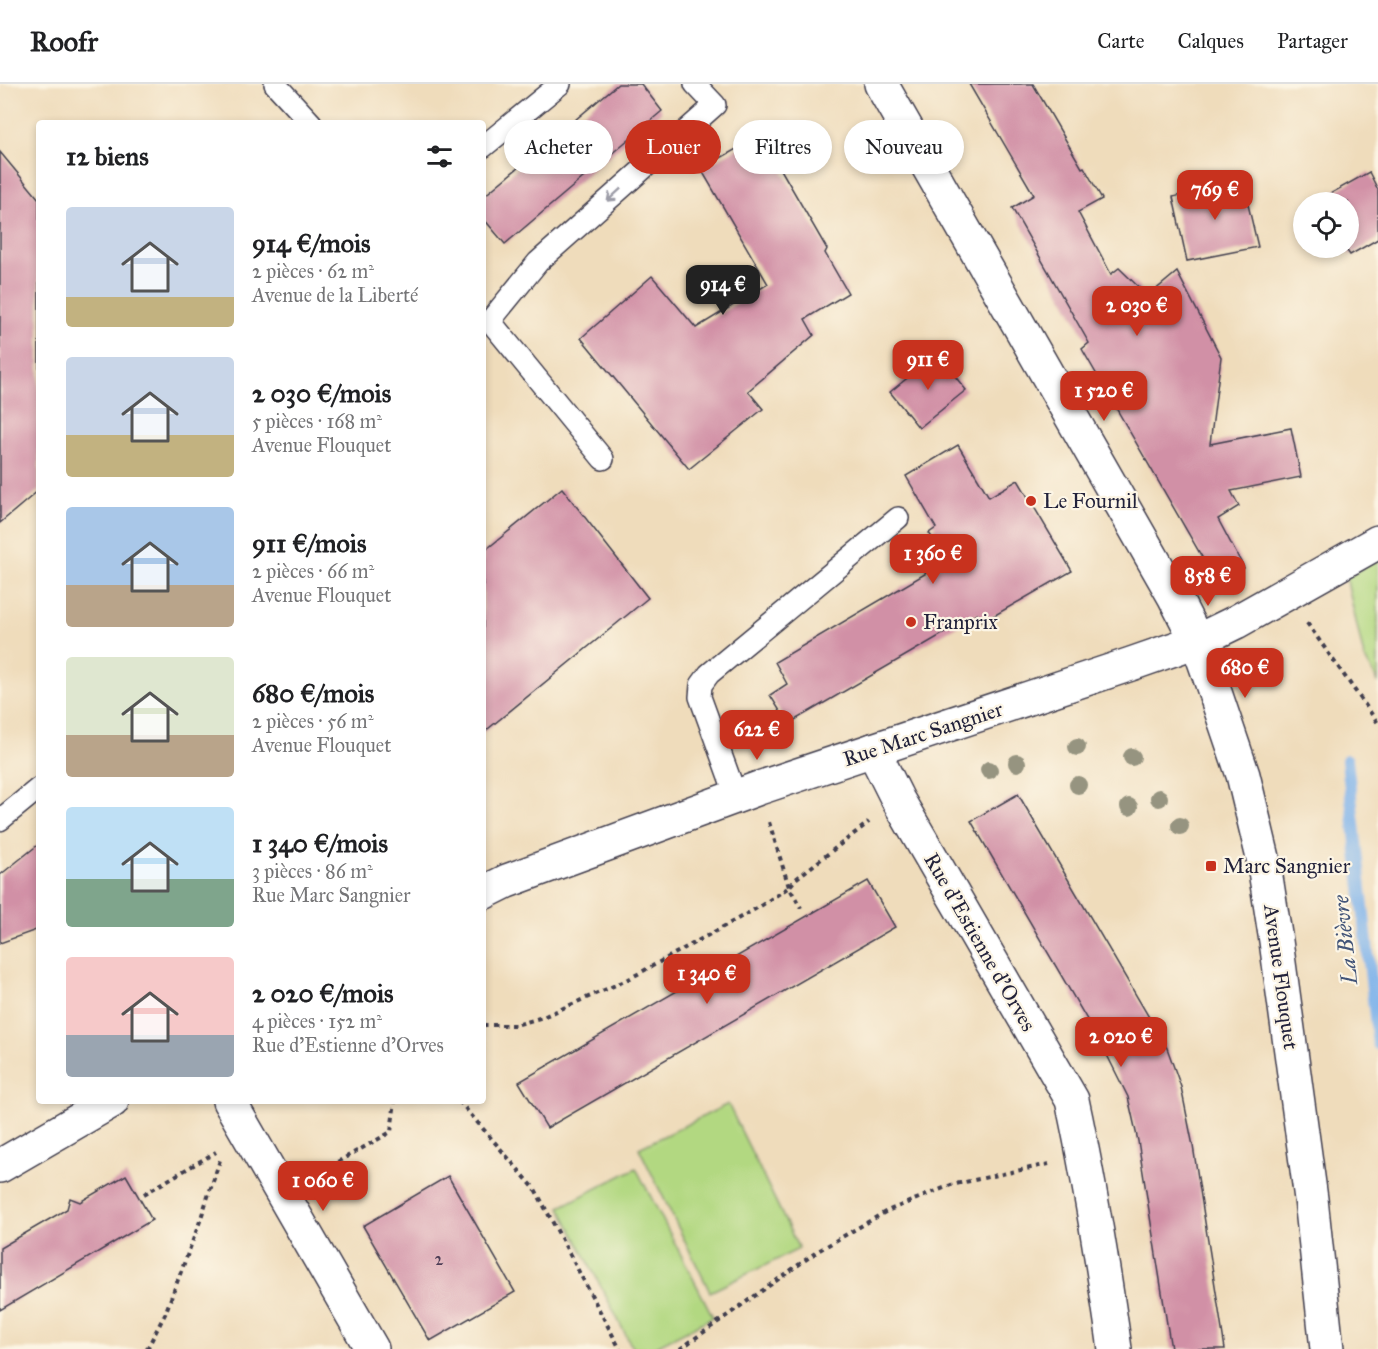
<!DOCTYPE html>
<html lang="fr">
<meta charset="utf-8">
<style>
body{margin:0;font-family:"IM FELL Great Primer",serif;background:#f6f6f6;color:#202124;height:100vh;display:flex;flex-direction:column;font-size:22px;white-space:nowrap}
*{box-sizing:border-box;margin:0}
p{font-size:20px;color:#757577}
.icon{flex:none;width:33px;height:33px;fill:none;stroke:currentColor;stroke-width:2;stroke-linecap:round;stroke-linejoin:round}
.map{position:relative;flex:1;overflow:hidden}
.panel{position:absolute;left:36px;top:36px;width:450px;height:984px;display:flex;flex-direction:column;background:#fff;border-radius:6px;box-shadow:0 3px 9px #0003}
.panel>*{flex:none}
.guide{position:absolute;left:504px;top:36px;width:570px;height:54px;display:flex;gap:12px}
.tools{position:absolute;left:1293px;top:108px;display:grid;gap:12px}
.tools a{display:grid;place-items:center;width:66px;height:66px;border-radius:50%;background:#fff;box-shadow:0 3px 9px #0003;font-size:30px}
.price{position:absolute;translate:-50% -51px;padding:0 14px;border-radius:12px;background:#c8321e;color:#fff;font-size:20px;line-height:39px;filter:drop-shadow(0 2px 3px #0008)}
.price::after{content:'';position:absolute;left:50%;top:36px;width:18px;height:14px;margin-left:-9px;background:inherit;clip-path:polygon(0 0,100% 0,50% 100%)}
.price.current{background:#222;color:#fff}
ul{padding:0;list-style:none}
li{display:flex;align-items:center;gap:18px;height:150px;padding:0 30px}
li span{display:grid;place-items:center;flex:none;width:168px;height:120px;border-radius:6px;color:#555}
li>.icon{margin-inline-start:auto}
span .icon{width:72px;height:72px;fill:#fffc;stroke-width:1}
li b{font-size:26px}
h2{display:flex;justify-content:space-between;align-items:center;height:72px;padding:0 30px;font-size:26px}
.chip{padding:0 21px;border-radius:27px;background:#fff;box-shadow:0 3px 9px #0003;font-size:21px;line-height:54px}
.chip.current{background:#c8321e;color:#fff}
header{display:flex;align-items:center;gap:36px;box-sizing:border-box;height:84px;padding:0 30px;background:#fff;border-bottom:2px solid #e0e0e0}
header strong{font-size:28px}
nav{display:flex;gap:33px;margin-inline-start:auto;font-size:21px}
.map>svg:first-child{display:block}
</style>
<header>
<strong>Roofr</strong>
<nav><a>Carte</a><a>Calques</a><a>Partager</a></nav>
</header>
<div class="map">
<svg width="1378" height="1265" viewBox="0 0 1378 1265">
<rect width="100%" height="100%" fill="#fcf5e5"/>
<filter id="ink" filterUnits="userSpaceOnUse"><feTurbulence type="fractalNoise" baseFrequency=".0167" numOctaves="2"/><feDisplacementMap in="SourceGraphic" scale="12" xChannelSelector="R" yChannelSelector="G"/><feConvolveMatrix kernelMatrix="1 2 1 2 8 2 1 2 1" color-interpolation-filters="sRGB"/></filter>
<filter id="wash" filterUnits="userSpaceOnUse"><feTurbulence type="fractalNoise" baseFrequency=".008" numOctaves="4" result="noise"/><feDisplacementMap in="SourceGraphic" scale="24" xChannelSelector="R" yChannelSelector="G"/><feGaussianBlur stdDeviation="1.35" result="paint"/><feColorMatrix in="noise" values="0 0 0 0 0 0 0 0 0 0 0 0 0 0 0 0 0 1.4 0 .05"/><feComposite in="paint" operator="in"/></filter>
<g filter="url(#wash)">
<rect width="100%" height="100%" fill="#efdcbb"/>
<!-- green -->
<g fill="#b2d881" stroke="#6a7d5e" stroke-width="1.5">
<polygon points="1378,475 1378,598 1364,573 1346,493"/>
<polygon points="728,1020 799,1165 710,1208 639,1064"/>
<polygon points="636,1084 713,1233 651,1265 633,1265 560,1123"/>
</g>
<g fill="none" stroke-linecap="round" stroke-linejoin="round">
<!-- stream -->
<polyline stroke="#7cb1ea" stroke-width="12" points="1347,676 1378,960"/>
</g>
<g id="blocks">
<!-- building -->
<g fill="#d190a6">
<polygon points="618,0 641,0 662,27 505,160 483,134 483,113"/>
<polygon points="969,0 1033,0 1082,84 1084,83 1102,115 1078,128 1111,190 1119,184 1148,212 1177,188 1221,273 1210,360 1291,344 1301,393 1231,407 1239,422 1218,435 1244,484 1217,499 1082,265 1089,259 1012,124 1034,111"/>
<polygon points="761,51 827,165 825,169 848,209 805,235 814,251 748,307 763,325 689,385 581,254 652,192 696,244 768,200 701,85"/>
<polygon points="0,68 39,115 39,406 0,439"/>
<polygon points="1369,88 1378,106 1378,155 1350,171 1345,164 1348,164 1348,118 1320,118 1319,116"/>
<polygon points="1242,95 1258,163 1187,177 1173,113"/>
<polygon points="937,270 966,306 919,344 890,308"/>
<polygon points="958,361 989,413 1018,396 1072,487 983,538 977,530 788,640 770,611 787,600 775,578 947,477 929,449 936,444 906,392"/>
<polygon points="562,404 648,514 483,649 483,468"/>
<polygon points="1018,710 1167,964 1181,1003 1193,1062 1225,1265 1171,1265 1138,1057 1128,1013 1103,963 971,737"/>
<polygon points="39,760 39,845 0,859 0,791"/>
<polygon points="868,797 895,843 547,1044 519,998"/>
<polygon points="126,1091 152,1136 0,1226 0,1164 67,1125 70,1114 80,1118"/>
<polygon points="448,1092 515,1208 430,1257 363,1142"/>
</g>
</g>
</g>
<g filter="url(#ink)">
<use href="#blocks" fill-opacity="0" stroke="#413e4e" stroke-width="1.5"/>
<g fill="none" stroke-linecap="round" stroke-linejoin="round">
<defs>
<g id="lane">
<polyline points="275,0 311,39"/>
<polyline points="483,63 560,0"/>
<polyline points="603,375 490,237 538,178 715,21 695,0"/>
<polyline points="736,712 700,613 701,601 709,590 898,434"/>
<polyline points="0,736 39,704"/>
</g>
<g id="street">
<path d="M873,666l25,50 174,300c18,83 31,165 43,249"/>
<polyline points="483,809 507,797 759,704 1131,580 1197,557 1236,538 1378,458"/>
<polyline points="229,1017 372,1265"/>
<polyline points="0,1082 112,1017"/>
</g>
<polyline id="secondary" points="881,0 1174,512 1197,557 1209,591 1243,691 1263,774 1276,857 1311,1115 1327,1265"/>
</defs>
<!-- lane casing -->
<use href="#lane" stroke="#413e4e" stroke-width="24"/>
<!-- street casing -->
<use href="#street" stroke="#413e4e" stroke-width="36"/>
<!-- secondary casing -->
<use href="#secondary" stroke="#413e4e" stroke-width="36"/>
<!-- path -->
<g stroke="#413e4e" stroke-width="4" stroke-dasharray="4.5 4.5" stroke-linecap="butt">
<polyline points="1307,539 1378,639"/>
<polyline points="769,738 789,803 801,824"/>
<polyline points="483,941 516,941 543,933 627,896 759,823 789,803 797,794 869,738"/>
<polyline points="459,1017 535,1105 620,1265"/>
<polyline points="314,1091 391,1048 395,1017"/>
<polyline points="144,1110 216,1068"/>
<polyline points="147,1265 165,1230 199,1140 220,1076"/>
<polyline points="680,1265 818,1167 887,1127 951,1101 1049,1080"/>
</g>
<!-- lane -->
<use href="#lane" stroke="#fff" stroke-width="21"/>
<!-- street -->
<use href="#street" stroke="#fff" stroke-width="33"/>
<!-- secondary -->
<use href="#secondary" stroke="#fff" stroke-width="33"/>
</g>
<!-- trees -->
<g fill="#969480">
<circle cx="1077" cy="663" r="9"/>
<circle cx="1132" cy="673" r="9"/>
<circle cx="1017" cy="679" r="9"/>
<circle cx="989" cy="686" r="9"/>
<circle cx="1078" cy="701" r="9"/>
<circle cx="1159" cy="714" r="9"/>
<circle cx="1129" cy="723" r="9"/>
<circle cx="1180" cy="742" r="9"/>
</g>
<!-- one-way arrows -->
<defs><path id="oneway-shaft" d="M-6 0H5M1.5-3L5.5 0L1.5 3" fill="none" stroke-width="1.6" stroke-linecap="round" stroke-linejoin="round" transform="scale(1.5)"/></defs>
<use stroke="#9c9ca7" href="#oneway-shaft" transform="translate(614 111) rotate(138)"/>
</g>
<!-- markers -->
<g fill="#c8321e" stroke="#fcf5e5" stroke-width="2">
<circle cx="1031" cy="417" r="6"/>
<circle cx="911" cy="538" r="6"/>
<rect x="1205" y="776" width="12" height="12" rx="3"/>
</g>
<g text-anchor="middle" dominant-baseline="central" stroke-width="4.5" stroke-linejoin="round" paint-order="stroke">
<!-- number labels -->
<g font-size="18" fill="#4e3e56">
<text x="439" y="1175">2</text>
</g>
<!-- poi labels -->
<g font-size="21" fill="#22223b" stroke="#fcf5e5" text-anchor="start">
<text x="1043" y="417">Le Fournil</text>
<text x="923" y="538">Franprix</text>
<text x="1223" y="782">Marc Sangnier</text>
</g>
<!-- street labels -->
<g font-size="21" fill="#22223b" stroke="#fcf5e5">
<text transform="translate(923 650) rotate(-18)">Rue Marc Sangnier</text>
<text transform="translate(980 858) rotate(60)">Rue d'Estienne d'Orves</text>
<text transform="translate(1281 893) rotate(82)">Avenue Flouquet</text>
</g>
<!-- water labels -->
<g font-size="22" font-style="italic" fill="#425478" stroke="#fcf5e5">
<text transform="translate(1345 856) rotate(-96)">La Bièvre</text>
</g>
</g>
</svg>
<div class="tools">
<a><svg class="icon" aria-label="locate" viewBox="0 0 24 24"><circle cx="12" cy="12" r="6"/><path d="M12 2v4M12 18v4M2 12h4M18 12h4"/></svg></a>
</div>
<b class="price" style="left:1215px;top:137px">769 €</b>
<b class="price current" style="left:723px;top:232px">914 €</b>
<b class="price" style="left:1137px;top:253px">2 030 €</b>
<b class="price" style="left:928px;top:307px">911 €</b>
<b class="price" style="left:1104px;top:338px">1 520 €</b>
<b class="price" style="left:933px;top:501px">1 360 €</b>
<b class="price" style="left:1208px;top:523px">858 €</b>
<b class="price" style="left:1245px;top:615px">680 €</b>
<b class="price" style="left:757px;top:677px">622 €</b>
<b class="price" style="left:707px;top:921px">1 340 €</b>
<b class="price" style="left:1121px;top:984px">2 020 €</b>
<b class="price" style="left:323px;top:1128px">1 060 €</b>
<div class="guide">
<a class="chip">Acheter</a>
<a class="chip current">Louer</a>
<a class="chip">Filtres</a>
<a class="chip">Nouveau</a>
</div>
<section class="panel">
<h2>12 biens<svg class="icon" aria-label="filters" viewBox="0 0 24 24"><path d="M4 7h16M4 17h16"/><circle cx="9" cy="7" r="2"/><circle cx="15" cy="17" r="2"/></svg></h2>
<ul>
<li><span style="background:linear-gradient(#c9d6e8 75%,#c2b280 0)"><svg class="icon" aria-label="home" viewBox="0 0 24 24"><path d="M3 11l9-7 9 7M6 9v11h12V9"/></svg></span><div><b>914 €/mois</b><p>2 pièces · 62 m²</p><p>Avenue de la Liberté</p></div></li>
<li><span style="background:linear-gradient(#c9d6e8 65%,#c2b280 0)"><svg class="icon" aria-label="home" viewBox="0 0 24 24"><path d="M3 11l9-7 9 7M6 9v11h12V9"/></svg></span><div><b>2 030 €/mois</b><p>5 pièces · 168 m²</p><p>Avenue Flouquet</p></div></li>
<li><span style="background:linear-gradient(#a9c7e8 65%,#b9a48a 0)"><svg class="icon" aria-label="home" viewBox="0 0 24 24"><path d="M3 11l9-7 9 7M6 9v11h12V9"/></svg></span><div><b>911 €/mois</b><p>2 pièces · 66 m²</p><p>Avenue Flouquet</p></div></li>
<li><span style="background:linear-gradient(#dfe7d0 65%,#b9a48a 0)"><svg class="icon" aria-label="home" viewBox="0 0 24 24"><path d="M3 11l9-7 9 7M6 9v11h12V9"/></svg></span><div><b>680 €/mois</b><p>2 pièces · 56 m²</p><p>Avenue Flouquet</p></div></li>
<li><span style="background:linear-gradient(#bfe0f5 60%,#7fa58c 0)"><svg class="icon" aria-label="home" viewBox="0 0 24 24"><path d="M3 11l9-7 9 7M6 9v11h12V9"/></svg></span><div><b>1 340 €/mois</b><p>3 pièces · 86 m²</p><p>Rue Marc Sangnier</p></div></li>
<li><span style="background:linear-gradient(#f6c9c9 65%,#9aa5b1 0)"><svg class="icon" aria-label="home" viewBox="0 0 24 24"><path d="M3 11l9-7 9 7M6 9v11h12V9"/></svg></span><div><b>2 020 €/mois</b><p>4 pièces · 152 m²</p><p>Rue d'Estienne d'Orves</p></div></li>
</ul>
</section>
</div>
